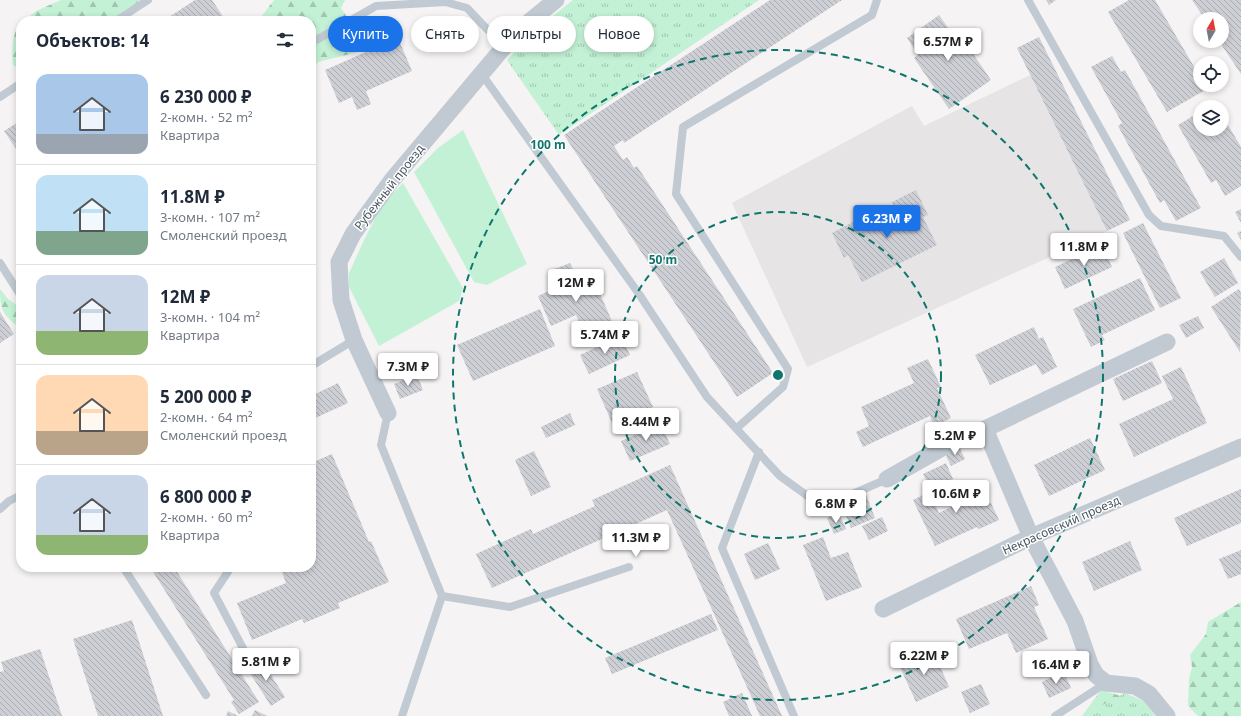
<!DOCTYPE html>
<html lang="ru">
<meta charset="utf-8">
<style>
body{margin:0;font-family:"Noto Sans",sans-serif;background:#f2f2f3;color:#1f2937;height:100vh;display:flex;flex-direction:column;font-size:15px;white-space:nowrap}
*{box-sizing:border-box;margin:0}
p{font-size:13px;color:#747a83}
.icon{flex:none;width:22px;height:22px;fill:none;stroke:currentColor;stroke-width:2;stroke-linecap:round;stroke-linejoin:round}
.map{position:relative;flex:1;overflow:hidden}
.panel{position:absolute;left:16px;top:16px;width:300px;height:556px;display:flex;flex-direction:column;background:#fff;border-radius:16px;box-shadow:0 2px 6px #0003}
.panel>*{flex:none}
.hud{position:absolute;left:328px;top:16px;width:380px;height:36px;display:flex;gap:8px}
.needle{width:26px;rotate:10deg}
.controls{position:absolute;left:1193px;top:12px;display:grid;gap:8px}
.controls a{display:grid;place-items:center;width:36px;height:36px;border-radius:50%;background:#fff;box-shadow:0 2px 6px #0003;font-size:20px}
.price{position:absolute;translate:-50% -34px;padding:0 9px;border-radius:4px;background:#fff;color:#222;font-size:13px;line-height:26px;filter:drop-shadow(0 1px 2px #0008)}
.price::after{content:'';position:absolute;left:50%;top:24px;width:12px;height:9px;margin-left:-6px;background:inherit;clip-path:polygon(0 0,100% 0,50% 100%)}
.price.active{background:#1a73e8;color:#fff}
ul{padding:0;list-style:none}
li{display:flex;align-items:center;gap:12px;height:100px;padding:0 20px}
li+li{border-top:1px solid #e0e1e3}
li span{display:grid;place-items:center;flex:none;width:112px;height:80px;border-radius:12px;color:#555}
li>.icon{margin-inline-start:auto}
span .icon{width:48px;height:48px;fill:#fffc;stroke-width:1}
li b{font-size:17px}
h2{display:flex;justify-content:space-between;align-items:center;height:48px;padding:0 20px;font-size:17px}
.chip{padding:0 14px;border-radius:18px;background:#fff;box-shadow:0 2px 6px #0003;font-size:14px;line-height:36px}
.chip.active{background:#1a73e8;color:#fff}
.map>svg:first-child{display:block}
</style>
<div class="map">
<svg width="1241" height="716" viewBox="0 0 1241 716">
<defs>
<pattern id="forest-firs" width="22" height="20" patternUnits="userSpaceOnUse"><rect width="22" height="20" fill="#c3f1d5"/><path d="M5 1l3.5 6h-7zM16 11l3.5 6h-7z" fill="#a0c6b0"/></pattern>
<pattern id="park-tufts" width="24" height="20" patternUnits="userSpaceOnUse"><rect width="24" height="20" fill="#c3f1d5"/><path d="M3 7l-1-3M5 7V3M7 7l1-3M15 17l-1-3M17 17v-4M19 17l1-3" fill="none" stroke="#a0c6b0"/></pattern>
<pattern id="building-back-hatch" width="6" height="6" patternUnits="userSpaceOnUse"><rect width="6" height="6" fill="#cdcfd5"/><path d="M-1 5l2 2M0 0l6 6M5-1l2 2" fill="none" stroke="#a8abb0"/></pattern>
</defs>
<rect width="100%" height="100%" fill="#f5f3f3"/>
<!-- education -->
<polygon fill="#e6e4e5" points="1030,75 1107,231 807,367 732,203 912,106 924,126"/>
<!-- grass -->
<g fill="#c3f1d5">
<polygon points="463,130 527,264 487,285 474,282 414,172 438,148"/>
<polygon points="403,183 463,288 459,301 379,346 349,287 349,273 365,238 382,205"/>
</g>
<!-- forest -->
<g fill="url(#forest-firs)">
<polygon points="61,0 140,0 119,21 24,21 36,11"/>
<polygon points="274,0 345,0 341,8 347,17 359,21 369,32 369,44 358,52 318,62 311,71 311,21 258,21"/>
<path d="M21,24v46l-8,-5c-1,-12 -2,-33 8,-41z"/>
<path d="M0,289l8,10 13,9v20c-18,-12 -21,-18 -21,-39z"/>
<polygon points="1241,602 1241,716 1198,716 1188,706 1189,679 1192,667 1190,655 1206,634 1208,622"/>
<polygon points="1101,690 1128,698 1142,716 1082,716"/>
</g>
<!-- park -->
<g fill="url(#park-tufts)">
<polygon points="573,0 759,0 559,135 507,60 539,27"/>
<polygon points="1125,693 1146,702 1155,716 1082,716"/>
</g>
<!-- building -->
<g fill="url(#building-back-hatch)">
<polygon points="195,0 212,0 226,21 163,21"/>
<polygon points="770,0 842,0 624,143 623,140 614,146 623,160 627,157 634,168 637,166 773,373 737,397 564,135"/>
<polygon points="1046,0 1056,0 1049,5"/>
<polygon points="1129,0 1155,0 1200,77 1200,85 1205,85 1207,89 1167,112 1108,12"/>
<polygon points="1192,0 1241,0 1241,74 1219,41 1222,41 1222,19 1205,19"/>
<polygon points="939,15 951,32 956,29 991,80 949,109 914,58 918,55 907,38"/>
<polygon points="1039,37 1130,220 1107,231 1017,48"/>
<polygon points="398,38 412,71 366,91 371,104 357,110 352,97 339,103 325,70"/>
<polygon points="1112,56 1121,72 1125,70 1201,208 1176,221 1164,200 1160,203 1118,126 1122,123 1091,67"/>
<polygon points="1215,103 1217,107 1209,107"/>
<polygon points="1200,112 1200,129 1222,129 1222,115 1241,147 1241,186 1225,196 1216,180 1211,183 1178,125"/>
<polygon points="20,121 21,123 21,156 4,131"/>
<polygon points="311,127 316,134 311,137"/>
<polygon points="916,190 928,215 923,217 937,245 862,282 848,255 844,258 832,233 855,221 861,232 898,214 892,202"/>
<polygon points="1241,209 1241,223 1235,212"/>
<polygon points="1143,223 1181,298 1160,308 1123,233"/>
<polygon points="1241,231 1241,240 1237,233"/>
<polygon points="1102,245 1112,267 1065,289 1055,267"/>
<polygon points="1224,258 1238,283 1215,297 1200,272"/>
<polygon points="570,263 580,284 573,287 575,291 595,282 614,326 586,338 576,315 551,326 538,296 559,286 552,270"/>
<polygon points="1140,278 1155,310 1102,335 1105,340 1091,347 1073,309"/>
<polygon points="1239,289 1241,293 1240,352 1211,307"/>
<polygon points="540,309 555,346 473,381 457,345"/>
<polygon points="0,312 14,334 0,343"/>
<polygon points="1198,316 1204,328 1186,338 1179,325"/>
<polygon points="1034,327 1039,339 1043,337 1057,367 1042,375 1036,364 990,385 975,355"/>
<polygon points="621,336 630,355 589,374 580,355"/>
<polygon points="928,359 941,387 937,388 951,418 934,426 930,416 863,447 856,432 869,426 861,407 914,383 907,368"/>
<polygon points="1152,361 1162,383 1123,401 1113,379"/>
<polygon points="1181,367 1207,423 1134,457 1119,424 1173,399 1162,376"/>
<polygon points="637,372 653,407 613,425 597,389"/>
<polygon points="417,375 423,390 400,399 394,384"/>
<polygon points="338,383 348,403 311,420 311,396"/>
<polygon points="570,413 575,425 546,438 541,427"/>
<polygon points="661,424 670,444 630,461 621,441"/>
<polygon points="1090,438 1105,470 1049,496 1034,465"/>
<polygon points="959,447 965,459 951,466 945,454"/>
<polygon points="534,451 551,487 531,496 515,460"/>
<polygon points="332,454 369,542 371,541 389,582 338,603 340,608 304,623 302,619 252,640 237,603 286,583 280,567 311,567 311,463"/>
<polygon points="946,463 953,479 931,489 923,474"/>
<polygon points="670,465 686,501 782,716 760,716 667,510 492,588 476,554 531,529 533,534 595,506 592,500"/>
<polygon points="976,480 988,504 991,503 999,520 979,529 977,527 935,546 913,500 929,492 939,513 962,502 956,489"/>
<polygon points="1241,489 1241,523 1187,546 1174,518"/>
<polygon points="866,495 875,518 851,528 842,505"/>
<polygon points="839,513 846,529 834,534 827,518"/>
<polygon points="882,517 888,531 869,540 862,526"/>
<polygon points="823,537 831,558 848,552 862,587 826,601 803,545"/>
<polygon points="1130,541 1142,570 1094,591 1082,562"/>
<polygon points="768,543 780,569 755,580 744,554"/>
<polygon points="1241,550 1241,574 1228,579 1219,559"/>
<polygon points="150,567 174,567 259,702 239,714 231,702 234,700"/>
<polygon points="1031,586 1039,605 1034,607 1048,639 1016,653 1007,633 969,649 956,619"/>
<polygon points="711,614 718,630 612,674 605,658"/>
<polygon points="132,620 163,716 98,716 73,639"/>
<polygon points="40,649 62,716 0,716 0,672 4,671 1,662"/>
<polygon points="933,650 949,687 916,702 899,665"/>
<polygon points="260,658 285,697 271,706 246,667"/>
<polygon points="1064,672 1071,688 1049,698 1042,682"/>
<polygon points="981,684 990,704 970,713 961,692"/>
<polygon points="742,693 752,716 729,716 723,702"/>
<polygon points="255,710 267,716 252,716"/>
<polygon points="228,711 238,716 226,716"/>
</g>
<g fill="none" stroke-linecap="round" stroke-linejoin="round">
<!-- lane -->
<g stroke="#c1cad2" stroke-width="8">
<polyline points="1028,0 1149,215 1161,226 1224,236 1241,257"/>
<polyline points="116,21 148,0"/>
<polyline points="311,43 376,6 445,2 467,8 504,47"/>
<polyline points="481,73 639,294 707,397 780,476 809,497 832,503 887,479"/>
<polyline points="0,97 21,83"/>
<polyline points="0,263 19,293"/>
<polyline points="311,366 354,340"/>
<polyline points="388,413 381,445 442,596 510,607 629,567"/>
<polyline points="737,428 783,387 788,369 676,194 683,127 872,15 877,0"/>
<polyline points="759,452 722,548 794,716"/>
<polyline points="0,509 9,501 21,495"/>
<polyline points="123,567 206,695"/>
<polyline points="231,567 214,593 246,654"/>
<polyline points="402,716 442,596"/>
<polyline points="1055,716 1106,683"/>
</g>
<!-- street -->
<g stroke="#c1cad2" stroke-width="17">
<polyline points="388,413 354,340 341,300 339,262 353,234 392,180 504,47 530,21 556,0"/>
<polyline points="985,429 1031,537 1075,621 1090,664 1096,675 1106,683 1135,686 1149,694 1167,716"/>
<polyline points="887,479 947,445 985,429 1167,342"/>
<polyline points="883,609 1031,537 1241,447"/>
</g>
</g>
<!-- distance rings -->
<g fill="none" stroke="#0f766e" stroke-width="2" stroke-dasharray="7 5">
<circle cx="778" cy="375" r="163"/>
<circle cx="778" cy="375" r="325"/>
</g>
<g text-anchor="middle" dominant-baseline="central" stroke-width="3" stroke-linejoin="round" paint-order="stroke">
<!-- street labels -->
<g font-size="12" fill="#4a5661" stroke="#fff">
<text transform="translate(389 187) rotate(-52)">Рубежный проезд</text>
<text transform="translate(1061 525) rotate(-24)">Некрасовский проезд</text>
</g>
</g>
<circle cx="778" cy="375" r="6" fill="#0f766e" stroke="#fff" stroke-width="2"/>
<g font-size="12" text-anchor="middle" font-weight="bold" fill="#0f766e" stroke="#fff" stroke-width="3" stroke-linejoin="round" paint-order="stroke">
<text x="548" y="149">100 m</text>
<text x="663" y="264">50 m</text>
</g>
</svg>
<div class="controls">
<a><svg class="needle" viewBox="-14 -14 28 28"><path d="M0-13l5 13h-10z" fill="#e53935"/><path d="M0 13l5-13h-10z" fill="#747a83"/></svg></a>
<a><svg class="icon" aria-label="locate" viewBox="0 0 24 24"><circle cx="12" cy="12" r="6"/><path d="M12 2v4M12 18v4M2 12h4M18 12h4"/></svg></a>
<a><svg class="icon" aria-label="layers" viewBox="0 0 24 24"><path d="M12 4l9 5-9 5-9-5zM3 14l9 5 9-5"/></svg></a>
</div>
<b class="price" style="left:948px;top:62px">6.57M ₽</b>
<b class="price active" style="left:887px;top:239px">6.23M ₽</b>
<b class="price" style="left:1084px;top:267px">11.8M ₽</b>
<b class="price" style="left:576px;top:303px">12M ₽</b>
<b class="price" style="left:605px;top:355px">5.74M ₽</b>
<b class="price" style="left:408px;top:387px">7.3M ₽</b>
<b class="price" style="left:646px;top:442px">8.44M ₽</b>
<b class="price" style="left:955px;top:456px">5.2M ₽</b>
<b class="price" style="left:956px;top:514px">10.6M ₽</b>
<b class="price" style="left:836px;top:524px">6.8M ₽</b>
<b class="price" style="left:636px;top:558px">11.3M ₽</b>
<b class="price" style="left:924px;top:676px">6.22M ₽</b>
<b class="price" style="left:266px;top:682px">5.81M ₽</b>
<b class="price" style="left:1056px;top:685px">16.4M ₽</b>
<div class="hud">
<a class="chip active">Купить</a>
<a class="chip">Снять</a>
<a class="chip">Фильтры</a>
<a class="chip">Новое</a>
</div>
<section class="panel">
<h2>Объектов: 14<svg class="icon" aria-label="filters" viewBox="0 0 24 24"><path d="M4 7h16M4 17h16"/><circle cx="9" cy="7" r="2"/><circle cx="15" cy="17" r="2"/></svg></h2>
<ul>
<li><span style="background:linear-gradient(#a9c7e8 75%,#9aa5b1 0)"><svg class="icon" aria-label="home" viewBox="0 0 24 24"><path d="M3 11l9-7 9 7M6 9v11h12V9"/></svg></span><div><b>6 230 000 ₽</b><p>2-комн. · 52 m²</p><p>Квартира</p></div></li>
<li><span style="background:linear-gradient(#bfe0f5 70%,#7fa58c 0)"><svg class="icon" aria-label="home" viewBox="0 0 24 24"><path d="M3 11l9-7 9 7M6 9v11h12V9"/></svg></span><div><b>11.8M ₽</b><p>3-комн. · 107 m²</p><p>Смоленский проезд</p></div></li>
<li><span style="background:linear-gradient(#c9d6e8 70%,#8fb573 0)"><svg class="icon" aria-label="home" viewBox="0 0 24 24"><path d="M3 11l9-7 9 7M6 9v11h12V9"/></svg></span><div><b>12M ₽</b><p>3-комн. · 104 m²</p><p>Квартира</p></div></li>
<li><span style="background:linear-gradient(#ffd9b3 70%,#b9a48a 0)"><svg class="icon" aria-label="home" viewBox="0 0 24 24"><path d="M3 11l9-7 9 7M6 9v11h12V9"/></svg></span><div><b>5 200 000 ₽</b><p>2-комн. · 64 m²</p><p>Смоленский проезд</p></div></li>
<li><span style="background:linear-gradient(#c9d6e8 75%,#8fb573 0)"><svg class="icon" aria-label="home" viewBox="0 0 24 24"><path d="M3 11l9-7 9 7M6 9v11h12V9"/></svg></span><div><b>6 800 000 ₽</b><p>2-комн. · 60 m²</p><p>Квартира</p></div></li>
</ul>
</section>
</div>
